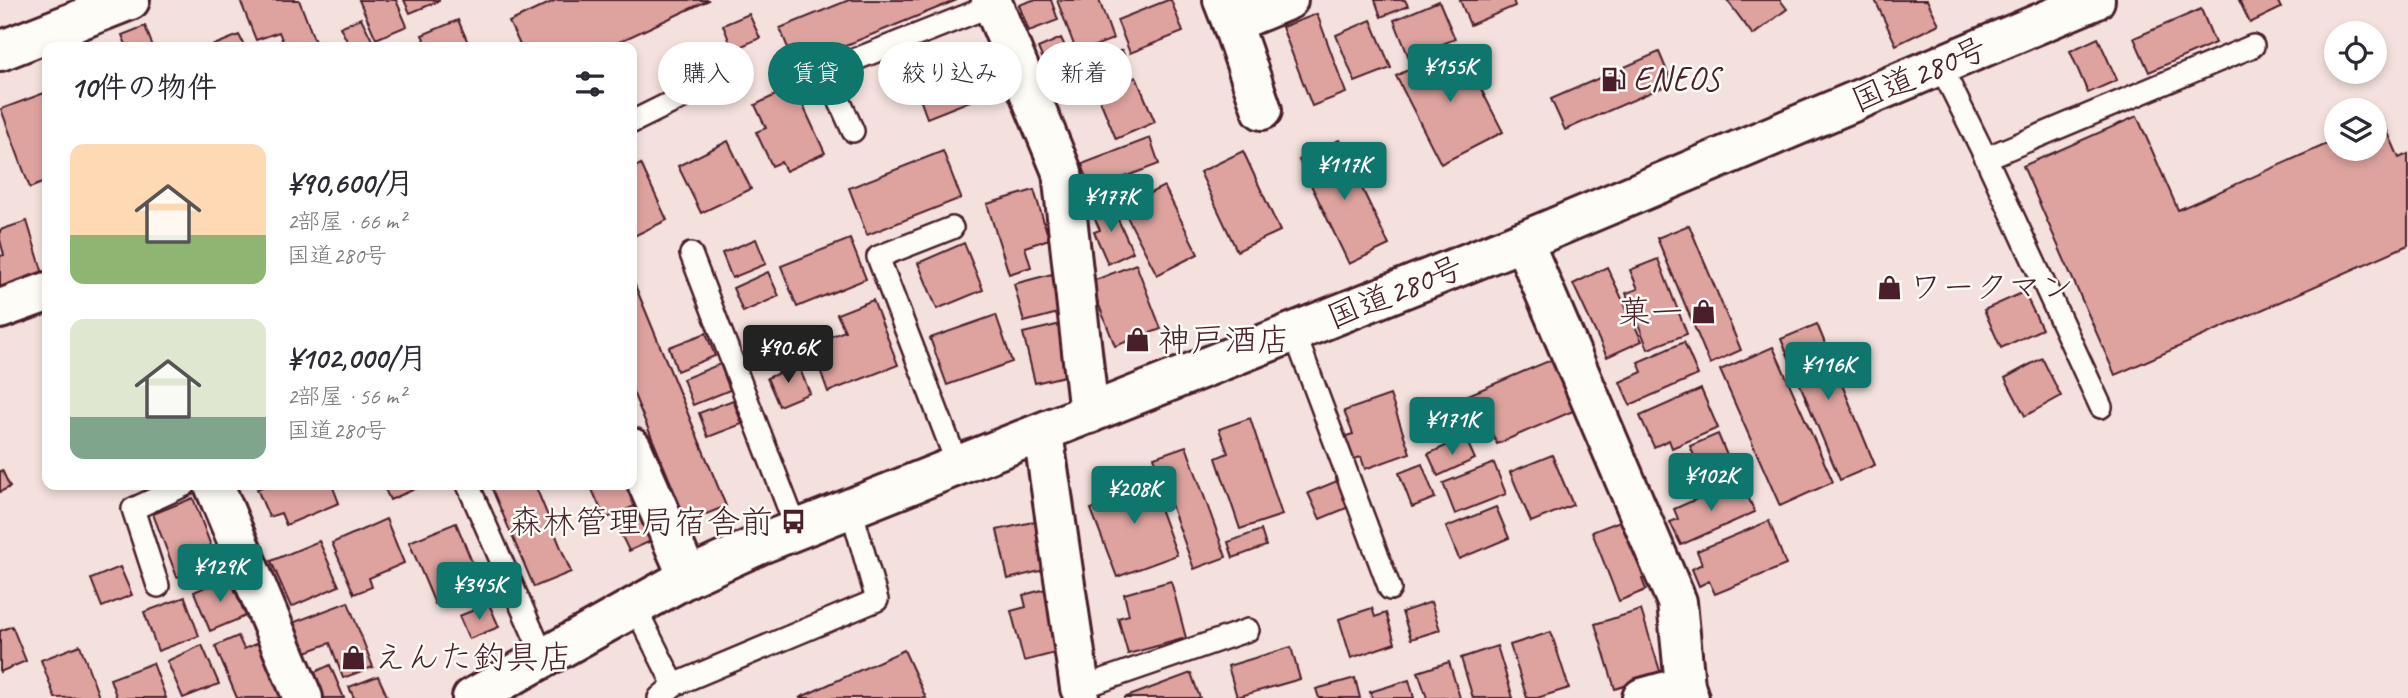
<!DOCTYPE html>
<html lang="ja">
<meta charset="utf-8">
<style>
body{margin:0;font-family:Caveat,"Klee One",sans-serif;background:#f7f7f7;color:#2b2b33;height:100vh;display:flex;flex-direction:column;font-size:26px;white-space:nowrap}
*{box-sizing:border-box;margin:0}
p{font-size:23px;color:#7c7c81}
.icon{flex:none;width:38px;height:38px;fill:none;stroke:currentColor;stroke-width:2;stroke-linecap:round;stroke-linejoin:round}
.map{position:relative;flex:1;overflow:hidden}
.sheet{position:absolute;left:42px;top:42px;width:595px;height:448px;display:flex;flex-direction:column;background:#fff;border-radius:14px;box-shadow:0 4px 10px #0003}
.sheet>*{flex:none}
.hud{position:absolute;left:658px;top:42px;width:665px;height:63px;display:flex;gap:14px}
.controls{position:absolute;left:2324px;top:21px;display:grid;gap:14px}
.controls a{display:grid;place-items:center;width:63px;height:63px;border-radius:50%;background:#fff;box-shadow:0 4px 10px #0003;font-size:35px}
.price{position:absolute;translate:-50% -60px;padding:0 16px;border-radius:7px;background:#0f766e;color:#fff;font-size:23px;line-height:46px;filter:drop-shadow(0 2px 4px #0008)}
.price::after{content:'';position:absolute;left:50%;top:42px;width:21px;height:16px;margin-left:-10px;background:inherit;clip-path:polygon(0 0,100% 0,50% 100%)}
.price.current{background:#222;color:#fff}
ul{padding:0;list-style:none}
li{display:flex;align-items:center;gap:21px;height:175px;padding:0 28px}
li span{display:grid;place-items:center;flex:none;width:196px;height:140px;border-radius:14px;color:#555}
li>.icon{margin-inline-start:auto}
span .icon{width:84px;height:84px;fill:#fffc;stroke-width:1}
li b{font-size:30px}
h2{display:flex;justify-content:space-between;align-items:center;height:84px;padding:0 28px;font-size:30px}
.pill{padding:0 24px;border-radius:32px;background:#fff;box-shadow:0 4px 10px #0003;font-size:24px;line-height:63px}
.pill.current{background:#0f766e;color:#fff}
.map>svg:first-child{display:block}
</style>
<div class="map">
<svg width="2408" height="698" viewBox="0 0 2408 698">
<rect width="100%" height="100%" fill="#f4e1dd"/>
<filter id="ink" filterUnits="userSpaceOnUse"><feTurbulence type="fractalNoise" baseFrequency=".0143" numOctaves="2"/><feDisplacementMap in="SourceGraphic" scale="14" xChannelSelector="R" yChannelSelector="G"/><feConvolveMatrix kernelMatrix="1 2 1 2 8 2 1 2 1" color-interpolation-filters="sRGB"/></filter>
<g filter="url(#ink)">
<!-- building -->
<g fill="#dea39f" stroke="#4a1f2b" stroke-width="2">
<polygon points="240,0 299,0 317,47 285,47 279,32 256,40"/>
<polygon points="359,0 396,0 407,26 376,39"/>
<polygon points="404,0 439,0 439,1 410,13"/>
<polygon points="556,0 709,0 608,47 521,47 509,22"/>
<polygon points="849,0 957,0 795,66 780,28"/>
<polygon points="1033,0 1051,0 1058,20 1029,31 1019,5"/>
<polygon points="1057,0 1099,0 1113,39 1077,53"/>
<polygon points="1168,0 1171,0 1183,32 1130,53 1117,20"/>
<polygon points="1375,0 1405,0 1408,6 1381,17"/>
<polygon points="1460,0 1513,0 1515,6 1470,25"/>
<polygon points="1727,0 1780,0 1787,9 1753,35"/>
<polygon points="1875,0 1927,0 1939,24 1896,45"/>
<polygon points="2239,0 2277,0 2281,8 2250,23"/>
<polygon points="1439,1 1455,39 1409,58 1394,20"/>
<polygon points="2201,9 2215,43 2149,72 2134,38"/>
<polygon points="749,14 760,38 733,50 723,25"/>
<polygon points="1317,14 1346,93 1312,106 1282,27"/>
<polygon points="361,18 373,42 361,47 350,47 340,27"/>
<polygon points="458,20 470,47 428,47 422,35"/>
<polygon points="1371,20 1391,68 1355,82 1336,35"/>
<polygon points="145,26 153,47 127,47 122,35"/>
<polygon points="239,35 245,47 209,47"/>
<polygon points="1061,38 1072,61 1048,71 1038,48"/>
<polygon points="2098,38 2117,80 2088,93 2070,51"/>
<polygon points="1458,44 1503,132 1441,164 1396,76"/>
<polygon points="1122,50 1131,73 1073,97 1064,75"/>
<polygon points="1659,52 1672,83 1565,130 1551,99"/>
<polygon points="969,57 977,77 1000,67 1008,86 927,118 919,96 932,91 926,74"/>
<polygon points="1136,77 1155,122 1116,139 1097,93"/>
<polygon points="794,86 825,153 786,171 781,162 772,166 756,132 766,128 755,105"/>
<polygon points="47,92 47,181 30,188 1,109"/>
<polygon points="2137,116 2178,210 2336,140 2336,149 2375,149 2375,123 2382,119 2399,158 2408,154 2408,245 2115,375 2023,166"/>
<polygon points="1150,138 1159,164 1091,190 1082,164"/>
<polygon points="1339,140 1389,245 1349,264 1299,160"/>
<polygon points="728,141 751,189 701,213 678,166"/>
<polygon points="943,151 961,198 867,235 849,188"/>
<polygon points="1243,151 1280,231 1237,251 1200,172"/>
<polygon points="641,164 667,220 632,237 632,169"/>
<polygon points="1164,186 1198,254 1157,275 1122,207"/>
<polygon points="1034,190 1049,239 1025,247 1031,267 1009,274 987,204"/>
<polygon points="1110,202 1133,252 1108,264 1094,232 1100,230 1091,211"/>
<polygon points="27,221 44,277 0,291 0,256 4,255 0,240 0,230"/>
<polygon points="1689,225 1741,350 1710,364 1657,238"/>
<polygon points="756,239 766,264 732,278 722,253"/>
<polygon points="850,239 866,279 797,307 781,266"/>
<polygon points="964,243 983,290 937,309 918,263"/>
<polygon points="1658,259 1687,334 1648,349 1626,293 1638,289 1630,270"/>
<polygon points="1136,264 1161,329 1115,346 1090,282"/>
<polygon points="1607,267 1642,341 1607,357 1573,284"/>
<polygon points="768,272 779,296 743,312 733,288"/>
<polygon points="1052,274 1062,312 1024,322 1014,284"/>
<polygon points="632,278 726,506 687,522 632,390"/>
<polygon points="2024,292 2042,329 2001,348 1984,310"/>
<polygon points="873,300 898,365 828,392 811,344 845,331 837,314"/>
<polygon points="996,315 1012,362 947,385 930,338"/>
<polygon points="1061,324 1073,374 1035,383 1023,333"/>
<polygon points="1817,324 1875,465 1840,480 1781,339"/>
<polygon points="706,333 715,356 677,371 669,347"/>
<polygon points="1684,342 1698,375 1630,405 1620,382 1642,372 1638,362"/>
<polygon points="1773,347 1833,482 1780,506 1720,370"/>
<polygon points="2042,358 2061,396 2025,416 2005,378"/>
<polygon points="1551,360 1573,411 1497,444 1488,425 1475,430 1461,398"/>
<polygon points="720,364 730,390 693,405 683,379"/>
<polygon points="798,365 810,393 779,406 767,378"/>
<polygon points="1701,389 1718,428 1672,448 1669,440 1654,447 1640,416"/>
<polygon points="1390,395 1410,453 1365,469 1361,457 1351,460 1343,437 1353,434 1344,411"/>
<polygon points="733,400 742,424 708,437 699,413"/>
<polygon points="1250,418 1282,515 1240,529 1216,458 1228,453 1219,429"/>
<polygon points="1718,434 1731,465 1695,481 1687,462 1695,458 1690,446"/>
<polygon points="1465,437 1475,459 1438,476 1428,454"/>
<polygon points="1186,446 1226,557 1194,569 1154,457"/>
<polygon points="1552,455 1573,505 1531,522 1510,472"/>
<polygon points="1494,463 1506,494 1455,514 1443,483"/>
<polygon points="1422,464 1435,498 1412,507 1399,473"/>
<polygon points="2,470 10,487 0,492 0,471"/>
<polygon points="1146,470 1177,555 1117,577 1091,509 1117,499 1111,483"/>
<polygon points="1337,481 1349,507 1320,519 1308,493"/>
<polygon points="1730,484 1734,492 1744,488 1755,512 1681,545 1670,522 1678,519 1674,509"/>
<polygon points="267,485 332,485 339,503 286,525 281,513 269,517 257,489"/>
<polygon points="383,485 424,485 390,500"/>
<polygon points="502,485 535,485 571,572 534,587 492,489"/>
<polygon points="590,485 629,485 637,505 605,519"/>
<polygon points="193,498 217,562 177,577 153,514"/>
<polygon points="1496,507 1509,538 1459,559 1446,527"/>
<polygon points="640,516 651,541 629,551 617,526"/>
<polygon points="1630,517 1653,575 1642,579 1646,590 1619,601 1592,532"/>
<polygon points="386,519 404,563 369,578 372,587 354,594 332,543"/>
<polygon points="1037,521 1048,569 1008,579 997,530"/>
<polygon points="1769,521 1786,565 1715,594 1709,581 1699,586 1692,569 1702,564 1697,551"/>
<polygon points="456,523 481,584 435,604 409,542"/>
<polygon points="1261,530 1266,546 1233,558 1228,542"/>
<polygon points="319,541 339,586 291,607 271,561"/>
<polygon points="120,567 132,595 102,607 91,579"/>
<polygon points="229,576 246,616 210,631 194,592"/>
<polygon points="1171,581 1186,638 1128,654 1118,618 1129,615 1124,594"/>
<polygon points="1046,589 1063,651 1024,661 1011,611 1026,607 1023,595"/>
<polygon points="185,597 199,636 158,651 144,612"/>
<polygon points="348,602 373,667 343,678 330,643 303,653 292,623"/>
<polygon points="1431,602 1440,630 1411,639 1402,612"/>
<polygon points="489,604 499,627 469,639 459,616"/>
<polygon points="1372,608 1375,617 1386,613 1395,643 1351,658 1339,619"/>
<polygon points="1641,610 1661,674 1615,689 1595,624"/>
<polygon points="12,626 26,661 0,672 0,631"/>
<polygon points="1551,632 1569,688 1537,698 1527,698 1510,645"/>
<polygon points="238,636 244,649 267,639 293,698 237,698 215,646"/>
<polygon points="80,645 99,697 55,698 41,660"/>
<polygon points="202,645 219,684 183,698 167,661"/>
<polygon points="1497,646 1513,698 1473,698 1461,658"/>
<polygon points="1291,647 1300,679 1237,697 1228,666"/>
<polygon points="904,650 926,698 799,698"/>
<polygon points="1449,662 1460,698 1427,698 1418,672"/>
<polygon points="153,663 166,698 117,698 110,679"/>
<polygon points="330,665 344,698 310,698 302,678"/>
<polygon points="1191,673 1200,698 1124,698"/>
<polygon points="378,676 388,698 354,698 349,687"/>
<polygon points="1355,678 1360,698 1319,698 1316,689"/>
<polygon points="1409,680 1414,698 1372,698 1370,692"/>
</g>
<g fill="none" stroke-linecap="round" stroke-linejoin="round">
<defs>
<g id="lane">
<polyline points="1940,65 1986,158 2253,46"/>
<polyline points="632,122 713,82"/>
<polyline points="853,131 826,71 993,5"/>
<polyline points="1986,158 2101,407"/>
<polyline points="952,228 878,257 958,466"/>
<polyline points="691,254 797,530"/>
<polyline points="1294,332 1390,589"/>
<polyline points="468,485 544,658"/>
<polyline points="158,586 133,509 185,485"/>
<polyline points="635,607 674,685"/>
<polyline points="1080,688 1248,630"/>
<polyline points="659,698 674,685 877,600 851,508"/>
</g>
<g id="street">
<polyline points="991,0 1062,172 1089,414"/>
<polyline points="1223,0 1232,23 1288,0"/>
<polyline points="1232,23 1262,110"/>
<polyline points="0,51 130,0"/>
<polyline points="1523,241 1677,602 1685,686 1689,698"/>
<polyline points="0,309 47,292"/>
<polyline points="1043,433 1080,688"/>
<polyline points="632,448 688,577"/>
<polyline points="214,485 303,698"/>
<polyline points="1642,698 1685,686"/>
</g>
<polyline id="highway" points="472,698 688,577 763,543 1523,241 2095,0"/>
</defs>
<!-- lane casing -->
<use href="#lane" stroke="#4a1f2b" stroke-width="26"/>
<!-- street casing -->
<use href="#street" stroke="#4a1f2b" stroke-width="44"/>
<!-- highway casing -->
<use href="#highway" stroke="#4a1f2b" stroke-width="44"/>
<!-- lane -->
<use href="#lane" stroke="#fdfcf7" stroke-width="21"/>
<!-- street -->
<use href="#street" stroke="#fdfcf7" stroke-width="38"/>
<!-- highway -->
<use href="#highway" stroke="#fdfcf7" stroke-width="38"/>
</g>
</g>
<!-- icons -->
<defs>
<symbol id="fuel-bare" viewBox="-9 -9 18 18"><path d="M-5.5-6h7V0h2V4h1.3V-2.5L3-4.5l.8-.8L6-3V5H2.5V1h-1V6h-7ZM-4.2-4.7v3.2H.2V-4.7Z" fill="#4a1f2b" stroke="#fdfcf7" stroke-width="2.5" paint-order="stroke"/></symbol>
<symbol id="shop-bare" viewBox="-9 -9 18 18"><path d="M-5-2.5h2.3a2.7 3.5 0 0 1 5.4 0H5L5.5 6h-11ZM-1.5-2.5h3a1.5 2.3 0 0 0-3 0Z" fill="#4a1f2b" stroke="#fdfcf7" stroke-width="2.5" paint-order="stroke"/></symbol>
<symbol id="bus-bare" viewBox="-9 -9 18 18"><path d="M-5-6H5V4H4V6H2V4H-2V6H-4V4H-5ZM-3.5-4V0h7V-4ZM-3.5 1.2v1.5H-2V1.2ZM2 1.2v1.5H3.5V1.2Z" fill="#4a1f2b" stroke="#fdfcf7" stroke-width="2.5" paint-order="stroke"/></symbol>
</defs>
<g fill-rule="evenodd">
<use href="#fuel-bare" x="1596" y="62" width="35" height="35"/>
<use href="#shop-bare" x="1872" y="270" width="35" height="35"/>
<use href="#shop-bare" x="1686" y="294" width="35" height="35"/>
<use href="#shop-bare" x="1120" y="322" width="35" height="35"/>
<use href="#bus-bare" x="776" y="504" width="35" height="35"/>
<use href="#shop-bare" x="336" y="640" width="35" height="35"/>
</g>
<g text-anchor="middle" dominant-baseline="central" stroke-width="5" stroke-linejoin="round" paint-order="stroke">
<!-- street labels -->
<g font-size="33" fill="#4a1f2b" stroke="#fdfcf7">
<text transform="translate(1919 74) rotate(-23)">国道280号</text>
<text transform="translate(1395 292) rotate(-22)">国道280号</text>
</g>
<!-- poi labels -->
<g font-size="33" fill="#4a1f2b" stroke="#fdfcf7" text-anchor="start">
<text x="1633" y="79">ENEOS</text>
<text x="1909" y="287">ワークマン</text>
<text x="1684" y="312" text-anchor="end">菓一</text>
<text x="1158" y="340">神戸酒店</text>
<text x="773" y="522" text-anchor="end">森林管理局宿舎前</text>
<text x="374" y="657">えんた釣具店</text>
</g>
</g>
</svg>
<div class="controls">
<a><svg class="icon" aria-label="locate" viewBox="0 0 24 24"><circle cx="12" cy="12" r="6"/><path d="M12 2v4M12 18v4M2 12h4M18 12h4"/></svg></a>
<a><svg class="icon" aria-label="layers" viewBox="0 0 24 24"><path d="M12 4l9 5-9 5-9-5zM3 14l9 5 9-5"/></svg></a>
</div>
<b class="price" style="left:1450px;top:104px">¥155K</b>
<b class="price" style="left:1344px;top:202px">¥117K</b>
<b class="price" style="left:1111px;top:234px">¥177K</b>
<b class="price current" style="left:788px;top:385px">¥90.6K</b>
<b class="price" style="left:1828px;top:402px">¥116K</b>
<b class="price" style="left:1452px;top:457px">¥171K</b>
<b class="price" style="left:1711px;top:513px">¥102K</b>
<b class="price" style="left:1134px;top:526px">¥208K</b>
<b class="price" style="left:220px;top:604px">¥129K</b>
<b class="price" style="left:479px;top:622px">¥345K</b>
<div class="hud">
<a class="pill">購入</a>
<a class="pill current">賃貸</a>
<a class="pill">絞り込み</a>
<a class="pill">新着</a>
</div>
<section class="sheet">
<h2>10件の物件<svg class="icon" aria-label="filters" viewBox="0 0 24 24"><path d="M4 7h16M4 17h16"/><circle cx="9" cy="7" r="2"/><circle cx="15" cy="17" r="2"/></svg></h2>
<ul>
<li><span style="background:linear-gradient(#ffd9b3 65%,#8fb573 0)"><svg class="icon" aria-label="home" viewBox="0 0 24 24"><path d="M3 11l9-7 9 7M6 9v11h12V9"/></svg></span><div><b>¥90,600/月</b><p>2部屋 · 66 m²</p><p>国道280号</p></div></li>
<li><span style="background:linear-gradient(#dfe7d0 70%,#7fa58c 0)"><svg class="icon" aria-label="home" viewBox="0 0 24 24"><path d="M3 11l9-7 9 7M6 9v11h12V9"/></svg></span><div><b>¥102,000/月</b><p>2部屋 · 56 m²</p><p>国道280号</p></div></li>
</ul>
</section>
</div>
